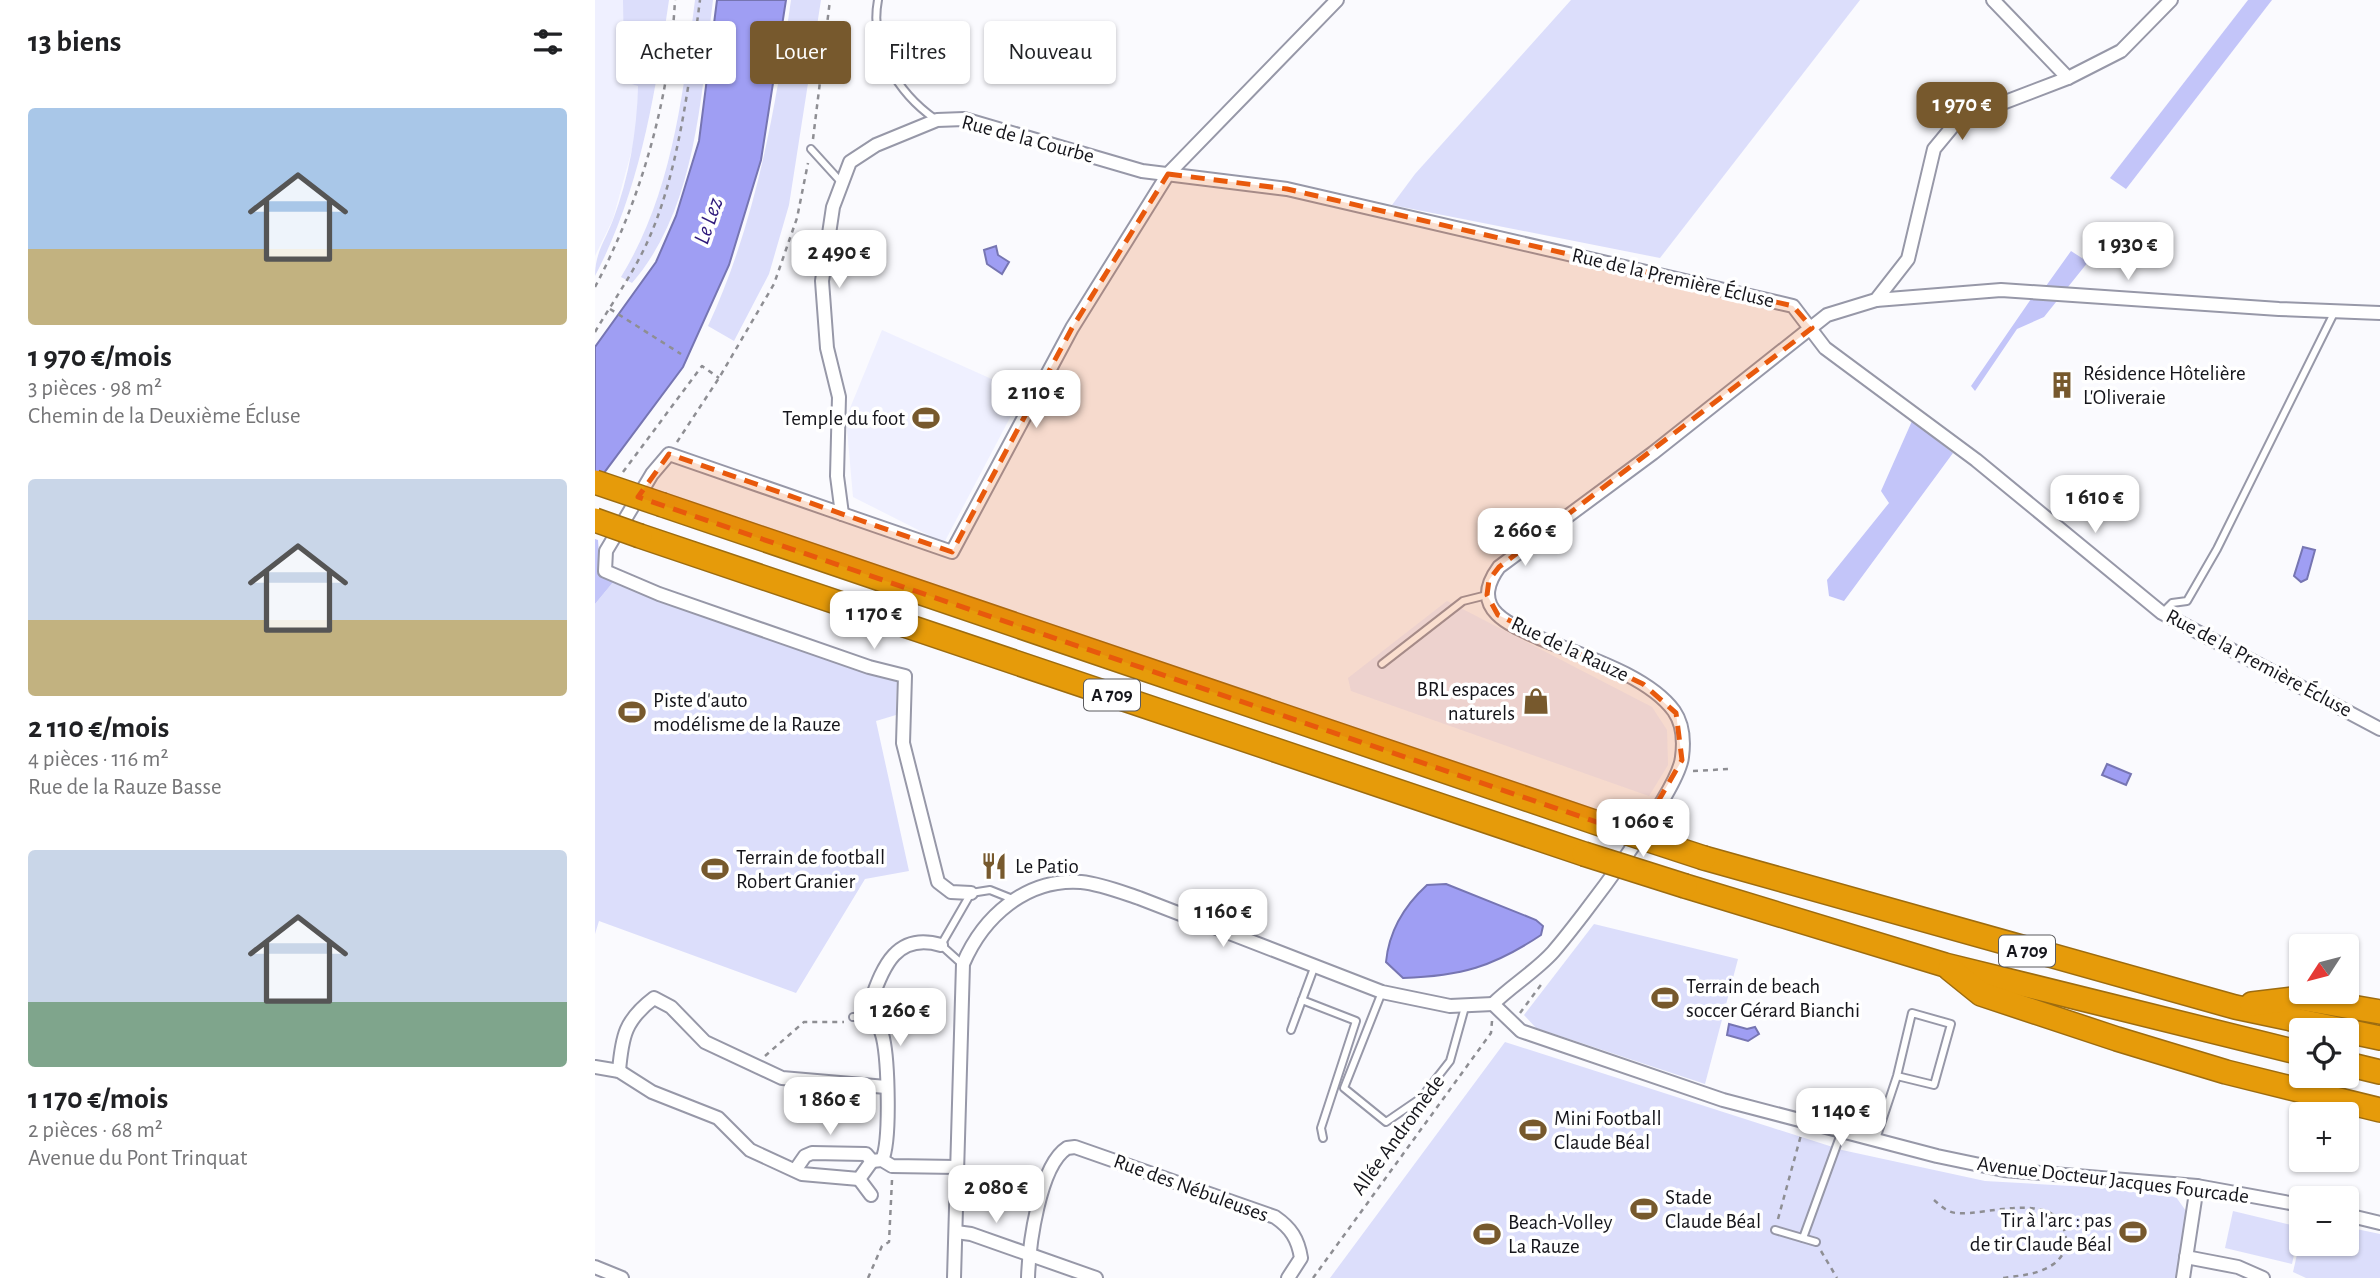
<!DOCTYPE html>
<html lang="fr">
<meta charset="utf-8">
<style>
body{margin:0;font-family:"Alegreya Sans",sans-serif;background:#f2f2f2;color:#202124;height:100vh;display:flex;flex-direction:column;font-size:26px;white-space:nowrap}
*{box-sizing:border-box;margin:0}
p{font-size:23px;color:#757577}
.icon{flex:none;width:38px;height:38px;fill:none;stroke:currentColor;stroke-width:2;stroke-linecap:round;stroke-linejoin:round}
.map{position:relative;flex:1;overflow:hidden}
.side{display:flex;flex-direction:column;background:#fff;width:595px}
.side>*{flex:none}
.top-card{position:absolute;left:21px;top:21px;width:665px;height:63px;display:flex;gap:14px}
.needle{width:46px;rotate:234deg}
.tools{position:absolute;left:1694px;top:934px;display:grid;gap:14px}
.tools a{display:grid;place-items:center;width:70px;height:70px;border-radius:7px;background:#fff;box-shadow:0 2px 5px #0004;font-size:35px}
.price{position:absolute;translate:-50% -60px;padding:0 16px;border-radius:14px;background:#fff;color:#222;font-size:23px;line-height:46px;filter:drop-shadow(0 2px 4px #0008)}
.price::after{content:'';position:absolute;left:50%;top:42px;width:21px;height:16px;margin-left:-10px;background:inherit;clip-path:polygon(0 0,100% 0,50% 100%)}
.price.on{background:#77592d;color:#fff}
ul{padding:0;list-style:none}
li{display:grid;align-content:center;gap:14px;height:371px;padding:0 28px}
li span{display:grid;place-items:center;height:217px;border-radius:7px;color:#555}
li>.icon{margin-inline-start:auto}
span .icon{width:126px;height:126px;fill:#fffc;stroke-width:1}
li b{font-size:30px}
h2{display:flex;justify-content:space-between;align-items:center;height:84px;padding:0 28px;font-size:30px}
.chip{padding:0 24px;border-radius:7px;background:#fff;box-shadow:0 2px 5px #0004;font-size:24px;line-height:63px}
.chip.on{background:#77592d;color:#fff}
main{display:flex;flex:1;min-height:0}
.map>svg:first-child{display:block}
</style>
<main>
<section class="side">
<h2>13 biens<svg class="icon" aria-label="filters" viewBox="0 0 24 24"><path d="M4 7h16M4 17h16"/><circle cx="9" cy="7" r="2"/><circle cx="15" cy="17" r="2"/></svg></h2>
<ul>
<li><span style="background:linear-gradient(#a9c7e8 65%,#c2b280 0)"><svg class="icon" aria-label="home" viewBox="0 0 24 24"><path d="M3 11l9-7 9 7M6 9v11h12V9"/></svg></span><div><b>1 970 €/mois</b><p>3 pièces · 98 m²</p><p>Chemin de la Deuxième Écluse</p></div></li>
<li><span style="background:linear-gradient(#c9d6e8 65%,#c2b280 0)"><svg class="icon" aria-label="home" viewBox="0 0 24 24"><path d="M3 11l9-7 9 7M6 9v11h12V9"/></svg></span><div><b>2 110 €/mois</b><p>4 pièces · 116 m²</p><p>Rue de la Rauze Basse</p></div></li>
<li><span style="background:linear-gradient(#c9d6e8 70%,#7fa58c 0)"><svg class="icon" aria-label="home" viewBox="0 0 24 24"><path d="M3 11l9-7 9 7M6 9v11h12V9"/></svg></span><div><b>1 170 €/mois</b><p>2 pièces · 68 m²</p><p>Avenue du Pont Trinquat</p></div></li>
</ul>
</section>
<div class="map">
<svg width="1785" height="1278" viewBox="0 0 1785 1278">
<rect width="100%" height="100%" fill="#fafafe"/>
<!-- built -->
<g fill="#eff0ff">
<polygon points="0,0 28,0 29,82 43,86 42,131 18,219 0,256"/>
<polygon points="287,330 428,393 349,543 258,497 251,418"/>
<polygon points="852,601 1057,707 1072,730 1073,765 1054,796 756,691 753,678"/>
</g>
<!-- green -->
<g fill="#dcdefb">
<path d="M28,0h46c-14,95 -29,190 -74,276 0,-23 10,-35 18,-56 16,-42 24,-89 25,-134l-14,-4z"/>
<path d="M100,0h18c-12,94 -16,208 -81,283l-11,-6c51,-83 62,-182 74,-277z"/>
<path d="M196,0h30l-32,205 -20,69 -35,67 -26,-15c48,-104 67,-214 83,-326z"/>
<polygon points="976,0 1265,0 1065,258 797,205 820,174"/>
<polygon points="19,581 197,647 302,682 301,715 281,721 314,871 270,879 201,993 4,921 0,934 0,604"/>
<polygon points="999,924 1143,959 1110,1084 941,1028 929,1015"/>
<polygon points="910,1042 1247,1150 1390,1181 1510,1188 1581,1197 1591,1211 1581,1278 735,1278"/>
<polygon points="1638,1211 1705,1227 1697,1264 1630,1248"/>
<polygon points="1752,1227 1785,1234 1785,1278 1711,1278 1698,1272 1706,1237 1706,1244 1752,1244"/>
</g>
<!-- forest -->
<g fill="#c3c5f9">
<polygon points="1653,0 1677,0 1531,189 1515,178"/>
<polygon points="1476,251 1493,262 1449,317 1422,329 1380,391 1376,386 1436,299 1451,286"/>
<polygon points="1317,421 1358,453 1249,601 1234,596 1232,580 1294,503 1286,491"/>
<polygon points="0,539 3,540 5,570 19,581 0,604"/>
</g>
<!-- water -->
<g fill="#9f9ef3" stroke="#7675b2" stroke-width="2">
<polygon points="122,0 191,0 166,160 134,265 88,367 0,485 0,347 61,262 81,216 104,141"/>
<polygon points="401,246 403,255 414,262 407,274 392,264 389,250"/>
<polygon points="1708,547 1720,550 1712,579 1706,582 1699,576"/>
<polygon points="1512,764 1536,774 1531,785 1507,775"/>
<path d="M851,884l90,36 7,6 -2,9c-48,32 -80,41 -138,43l-17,-16c3,-31 18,-56 41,-77z"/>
<polygon points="1134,1024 1152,1029 1160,1027 1164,1034 1153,1041 1132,1035"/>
</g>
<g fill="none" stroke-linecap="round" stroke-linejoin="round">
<defs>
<g id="lane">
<path d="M283,0c-9,47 20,93 57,119"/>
<polyline points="216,149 246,182"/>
<polyline points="1567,613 1577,603 1592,601 1622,549 1740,311"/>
<polyline points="787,664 868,601 892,595"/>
<polyline points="367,964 346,945 376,893 395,890 420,900"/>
<polyline points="787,992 749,1088 791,1122 826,1098 855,1061 870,1007"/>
<polyline points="707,1000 761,1021 726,1128 728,1138"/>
<polyline points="258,1017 279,1016"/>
<polyline points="696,1030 719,968"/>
<polyline points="1281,1139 1302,1076 1317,1013 1356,1024 1339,1085 1302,1076"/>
<polyline points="1180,1230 1221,1242"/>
<polyline points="1208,1238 1247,1131"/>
</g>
<g id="street">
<polyline points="1398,0 1473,78"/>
<polyline points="1281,300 1406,290 1684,309 1785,313"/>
<polyline points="247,514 357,552 477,328 573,174 742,0"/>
<polyline points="376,893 356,892 343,882 308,743 310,676 274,667 64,594 10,571 11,551 57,474 74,454 247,514 242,476 244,397 232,348 227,281 238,207 255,162 281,145 342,120 369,119 547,171 692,189 1198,306 1230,348 1381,460 1567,613 1785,729"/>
<path d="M898,1004c18,-18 43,-33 60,-52 26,-30 126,-161 129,-195 2,-15 1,-33 -8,-46 -26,-36 -94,-56 -135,-73 -13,-6 -31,-13 -42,-24 -15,-15 -9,-32 2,-47l154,-114 174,-138 49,-15 32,-41 26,-110 24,-29 110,-42 53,-27 50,-51"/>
<polyline points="898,1004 926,1031 1128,1100 1342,1156 1409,1170 1602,1186 1706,1205"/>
<polyline points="0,1067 24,1071 57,1092 123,1118 155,1150 207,1174 264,1179 277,1161"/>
<path d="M24,1071c3,-35 6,-51 35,-73l17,9 34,35 77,36 104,9"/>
<path d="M287,1160c9,-19 6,-100 1,-122 -3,-13 -10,-23 -12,-37 12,-35 26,-69 70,-56"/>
<polyline points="201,1169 210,1156 217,1153 271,1154 277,1161 287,1160 297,1166 362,1167"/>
<polyline points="264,1179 276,1195"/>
<polyline points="1752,1215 1785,1223"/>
<polyline points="361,1232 376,1234 501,1278"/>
<polyline points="1591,1257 1643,1267 1668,1278"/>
<polyline points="0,1267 27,1278"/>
<path d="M359,1278l9,-314c20,-47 63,-86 118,-82 20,2 40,10 58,16l243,94 68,14 43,-2"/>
<path d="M433,1278c1,-32 11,-112 39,-130l8,-1 200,70c16,11 23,22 26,41l-13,20"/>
<polyline points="1588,1278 1602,1186"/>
</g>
<g id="highway">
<polyline points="68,505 1011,826"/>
<polyline points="45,536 989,854"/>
<polyline points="1109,858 1640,1007 1785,1038"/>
<polyline points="1090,886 1350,965 1706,1053"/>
<polyline points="1355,969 1386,994 1522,1039 1631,1072 1785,1110"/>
<polyline points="1657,1004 1705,998 1785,1012"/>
<polyline points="1752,1064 1785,1072"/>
</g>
</defs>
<!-- lane casing -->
<use href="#lane" stroke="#9798a8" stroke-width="10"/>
<!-- street casing -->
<use href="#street" stroke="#9798a8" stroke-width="16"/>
<!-- highway casing -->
<use href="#highway" stroke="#9d6c10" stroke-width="26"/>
<!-- path -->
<g stroke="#8e8e93" stroke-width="2.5" stroke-dasharray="5 5" stroke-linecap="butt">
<polyline points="218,139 235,0"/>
<path d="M0,287c46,-87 75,-189 80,-287"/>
<polyline points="15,309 86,354"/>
<path d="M0,332c17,-29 37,-57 51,-87 33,-70 44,-169 54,-245"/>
<polyline points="82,442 124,378 179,284 202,218 213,163"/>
<polyline points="28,472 107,366 124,378"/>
<polyline points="1098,771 1134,769"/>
<polyline points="925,1013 948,982"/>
<polyline points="170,1056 209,1022 249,1022"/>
<path d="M1339,1200c7,6 14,13 23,13 31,3 105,-26 109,27 1,9 -4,17 -11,23 -16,12 -33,12 -52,15"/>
<polyline points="1183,1219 1206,1135"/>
<polyline points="1226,1251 1242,1278"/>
<polyline points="273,1278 287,1246 294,1242 297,1180"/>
<polyline points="718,1278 896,1033 897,1021"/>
</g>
<!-- lane -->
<use href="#lane" stroke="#fff" stroke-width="6"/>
<!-- street -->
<use href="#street" stroke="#fff" stroke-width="12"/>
<!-- highway -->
<use href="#highway" stroke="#e69b0a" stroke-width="23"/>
<defs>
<g id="highway-bridge">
<polyline points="0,482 68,505"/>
<polyline points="0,520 45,536"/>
<polyline points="1011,826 1109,858"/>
<polyline points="989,854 1090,886"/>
</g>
</defs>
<!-- highway-bridge casing -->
<use href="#highway-bridge" stroke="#9d6c10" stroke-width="26" stroke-linecap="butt"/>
<!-- highway-bridge -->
<use href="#highway-bridge" stroke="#e69b0a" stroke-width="23"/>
</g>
<!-- marked area -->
<path fill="#e8590c" fill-opacity="0.2" stroke="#e8590c" stroke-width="5" stroke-dasharray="14 9" stroke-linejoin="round" d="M573,174l119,15 506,117 19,22 -313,239 -10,13 -2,15 11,20 145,69 33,29 6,47 -44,76 -1000,-339 31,-43 283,98 120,-224z"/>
<!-- icons -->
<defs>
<symbol id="building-bare" viewBox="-9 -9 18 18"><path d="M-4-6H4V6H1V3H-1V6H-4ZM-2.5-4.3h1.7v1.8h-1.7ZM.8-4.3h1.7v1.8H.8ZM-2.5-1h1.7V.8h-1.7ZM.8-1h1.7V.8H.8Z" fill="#77592d" stroke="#fff" stroke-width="2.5" paint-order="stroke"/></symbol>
<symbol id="stadium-bare" viewBox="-9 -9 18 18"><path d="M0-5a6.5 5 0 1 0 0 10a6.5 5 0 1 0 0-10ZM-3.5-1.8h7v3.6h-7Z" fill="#77592d" stroke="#fff" stroke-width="2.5" paint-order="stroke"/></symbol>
<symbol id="shop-bare" viewBox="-9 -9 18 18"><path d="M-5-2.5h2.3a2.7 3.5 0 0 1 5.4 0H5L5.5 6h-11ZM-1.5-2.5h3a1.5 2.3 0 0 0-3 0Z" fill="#77592d" stroke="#fff" stroke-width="2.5" paint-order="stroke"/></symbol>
<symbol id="restaurant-bare" viewBox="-9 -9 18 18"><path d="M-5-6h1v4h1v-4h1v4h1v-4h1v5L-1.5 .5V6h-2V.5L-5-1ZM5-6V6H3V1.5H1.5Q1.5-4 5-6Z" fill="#77592d" stroke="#fff" stroke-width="2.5" paint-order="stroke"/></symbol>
</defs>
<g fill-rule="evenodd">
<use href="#building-bare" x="1448" y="366" width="38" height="38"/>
<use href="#stadium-bare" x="312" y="399" width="38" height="38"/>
<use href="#shop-bare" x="922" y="682" width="38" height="38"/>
<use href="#stadium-bare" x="18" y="693" width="38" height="38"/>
<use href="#restaurant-bare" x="380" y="847" width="38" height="38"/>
<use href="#stadium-bare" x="101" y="850" width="38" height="38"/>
<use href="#stadium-bare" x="1051" y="979" width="38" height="38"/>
<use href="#stadium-bare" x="919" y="1111" width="38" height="38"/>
<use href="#stadium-bare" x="1030" y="1190" width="38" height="38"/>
<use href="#stadium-bare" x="1519" y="1213" width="38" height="38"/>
<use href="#stadium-bare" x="873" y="1215" width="38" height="38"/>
</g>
<g text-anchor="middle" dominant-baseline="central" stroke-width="7" stroke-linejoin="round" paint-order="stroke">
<!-- shield labels -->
<g fill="#fff" stroke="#5b5b5f" stroke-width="2">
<rect x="489" y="679.5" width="56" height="31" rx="5"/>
<rect x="1404" y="935.5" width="56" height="31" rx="5"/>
</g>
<g font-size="19" font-weight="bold" fill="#15151b">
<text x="517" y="695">A 709</text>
<text x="1432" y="951">A 709</text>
</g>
<!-- street labels -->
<g font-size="21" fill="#15151b" stroke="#fff">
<text transform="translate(433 139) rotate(15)">Rue de la Courbe</text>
<text transform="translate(1078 278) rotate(13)">Rue de la Première Écluse</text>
<text transform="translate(975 649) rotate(25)">Rue de la Rauze</text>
<text transform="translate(1664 663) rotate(28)">Rue de la Première Écluse</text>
<text transform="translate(803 1135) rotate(-54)">Allée Andromède</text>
<text transform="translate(1518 1180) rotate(7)">Avenue Docteur Jacques Fourcade</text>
<text transform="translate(596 1188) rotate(20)">Rue des Nébuleuses</text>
</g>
<!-- poi labels -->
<g font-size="21" fill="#15151b" stroke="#fff" text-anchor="start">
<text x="1488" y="373">Résidence Hôtelière<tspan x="1488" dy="24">L'Oliveraie</tspan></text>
<text x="310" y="418" text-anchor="end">Temple du foot</text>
<text x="920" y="689" text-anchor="end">BRL espaces<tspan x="920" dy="24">naturels</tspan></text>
<text x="58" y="700">Piste d'auto<tspan x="58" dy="24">modélisme de la Rauze</tspan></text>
<text x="141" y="857">Terrain de football<tspan x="141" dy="24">Robert Granier</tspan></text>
<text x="420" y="866">Le Patio</text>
<text x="1091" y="986">Terrain de beach<tspan x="1091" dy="24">soccer Gérard Bianchi</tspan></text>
<text x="959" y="1118">Mini Football<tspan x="959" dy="24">Claude Béal</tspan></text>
<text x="1070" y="1197">Stade<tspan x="1070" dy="24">Claude Béal</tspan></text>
<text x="1517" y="1220" text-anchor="end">Tir à l'arc : pas<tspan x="1517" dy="24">de tir Claude Béal</tspan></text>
<text x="913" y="1222">Beach-Volley<tspan x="913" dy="24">La Rauze</tspan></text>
</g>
<!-- water labels -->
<g font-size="23" font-style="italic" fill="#2e197a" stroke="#fff">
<text transform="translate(114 221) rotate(-71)">Le Lez</text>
</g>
</g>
</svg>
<div class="tools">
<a><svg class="needle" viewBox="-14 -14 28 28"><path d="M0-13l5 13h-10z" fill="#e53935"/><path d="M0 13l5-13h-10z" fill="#757577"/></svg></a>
<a><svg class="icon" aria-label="locate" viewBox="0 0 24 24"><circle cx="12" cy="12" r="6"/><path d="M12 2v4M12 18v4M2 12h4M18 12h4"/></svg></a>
<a>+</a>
<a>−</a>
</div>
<b class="price on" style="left:1367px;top:142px">1 970 €</b>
<b class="price" style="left:1533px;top:282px">1 930 €</b>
<b class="price" style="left:244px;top:290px">2 490 €</b>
<b class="price" style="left:441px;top:430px">2 110 €</b>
<b class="price" style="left:1500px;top:535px">1 610 €</b>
<b class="price" style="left:930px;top:568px">2 660 €</b>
<b class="price" style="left:279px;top:651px">1 170 €</b>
<b class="price" style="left:1048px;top:859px">1 060 €</b>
<b class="price" style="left:628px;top:949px">1 160 €</b>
<b class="price" style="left:305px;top:1048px">1 260 €</b>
<b class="price" style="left:235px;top:1137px">1 860 €</b>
<b class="price" style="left:1246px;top:1148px">1 140 €</b>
<b class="price" style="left:401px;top:1225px">2 080 €</b>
<div class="top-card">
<a class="chip">Acheter</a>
<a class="chip on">Louer</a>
<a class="chip">Filtres</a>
<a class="chip">Nouveau</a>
</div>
</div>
</main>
